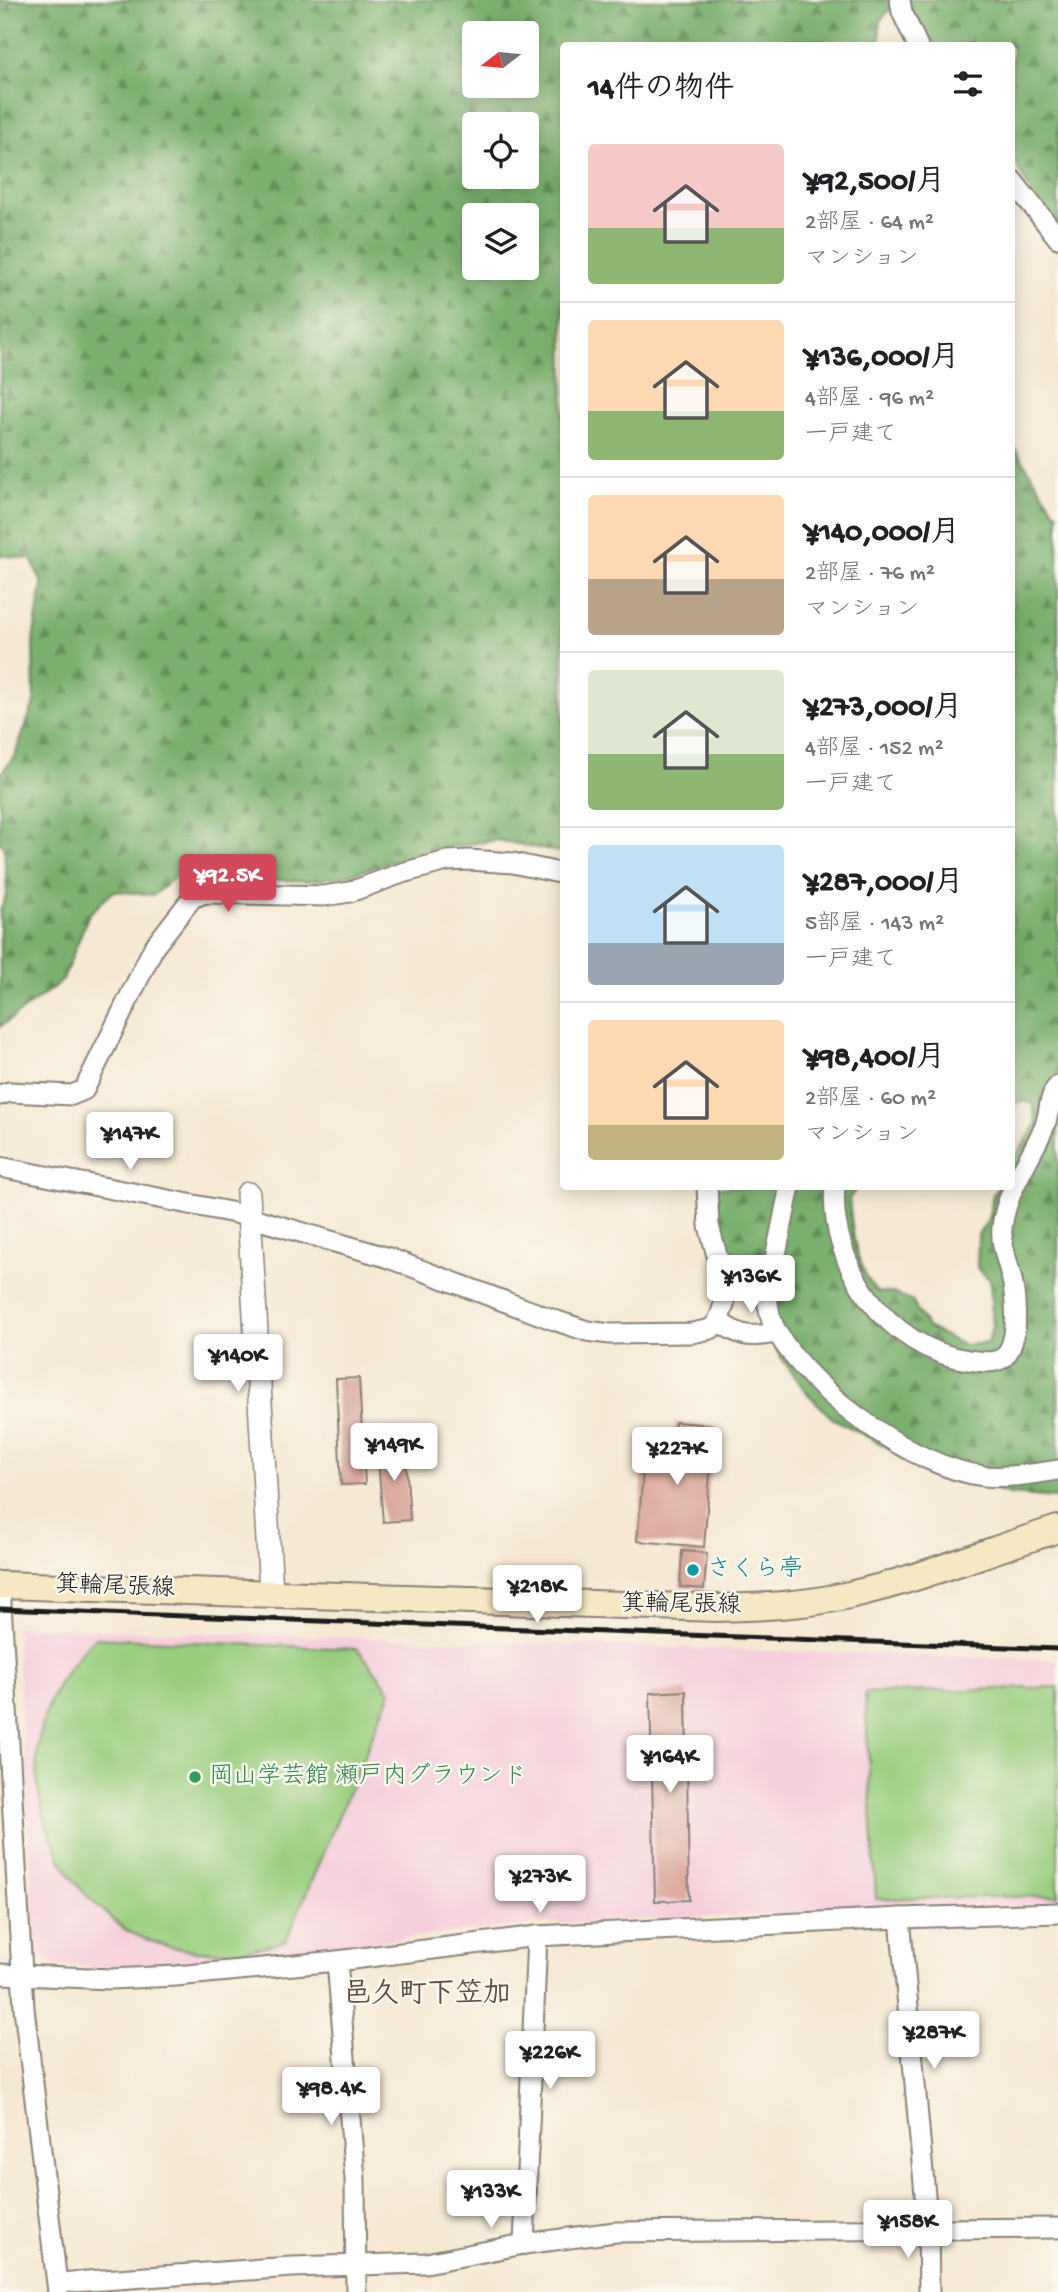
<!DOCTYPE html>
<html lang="ja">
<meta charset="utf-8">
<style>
body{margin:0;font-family:"Gochi Hand","Klee One",sans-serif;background:#f6f6f6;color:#202124;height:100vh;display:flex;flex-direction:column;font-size:26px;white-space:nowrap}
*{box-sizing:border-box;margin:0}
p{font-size:23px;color:#757577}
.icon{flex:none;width:38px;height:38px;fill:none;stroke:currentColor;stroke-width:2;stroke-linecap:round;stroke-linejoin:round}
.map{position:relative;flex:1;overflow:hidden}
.side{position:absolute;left:560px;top:42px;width:455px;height:1148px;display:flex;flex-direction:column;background:#fff;border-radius:7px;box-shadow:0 4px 18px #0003}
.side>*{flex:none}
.needle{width:46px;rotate:254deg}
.fabs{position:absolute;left:462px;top:21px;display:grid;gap:14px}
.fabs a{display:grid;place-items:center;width:77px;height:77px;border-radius:7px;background:#fff;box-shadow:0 4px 18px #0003;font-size:35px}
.price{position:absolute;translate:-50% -60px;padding:0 16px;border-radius:7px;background:#fff;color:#222;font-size:23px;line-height:46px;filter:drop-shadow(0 2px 4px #0008)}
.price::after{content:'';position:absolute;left:50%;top:42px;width:21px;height:16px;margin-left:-10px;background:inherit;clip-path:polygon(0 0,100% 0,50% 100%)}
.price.current{background:#d1495b;color:#fff}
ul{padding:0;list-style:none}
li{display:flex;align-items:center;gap:21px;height:175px;padding:0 28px}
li+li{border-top:2px solid #e0e0e0}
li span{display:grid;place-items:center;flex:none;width:196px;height:140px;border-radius:7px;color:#555}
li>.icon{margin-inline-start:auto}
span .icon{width:84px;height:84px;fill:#fffc;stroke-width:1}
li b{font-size:30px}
h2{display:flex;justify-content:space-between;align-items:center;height:84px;padding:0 28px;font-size:30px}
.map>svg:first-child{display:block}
</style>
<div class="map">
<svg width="1058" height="2292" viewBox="0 0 1058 2292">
<defs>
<pattern id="forest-firs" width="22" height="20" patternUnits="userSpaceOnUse" patternTransform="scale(1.75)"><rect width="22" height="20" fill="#7ab06d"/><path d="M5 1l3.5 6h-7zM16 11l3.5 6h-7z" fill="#638e59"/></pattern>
</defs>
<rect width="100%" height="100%" fill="#fbf7ec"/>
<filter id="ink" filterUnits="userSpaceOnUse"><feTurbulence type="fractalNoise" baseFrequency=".0143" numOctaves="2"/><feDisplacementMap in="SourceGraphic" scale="14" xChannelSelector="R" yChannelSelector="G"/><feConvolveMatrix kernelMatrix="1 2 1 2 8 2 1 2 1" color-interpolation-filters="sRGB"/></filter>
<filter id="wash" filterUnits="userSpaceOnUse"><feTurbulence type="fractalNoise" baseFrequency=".00686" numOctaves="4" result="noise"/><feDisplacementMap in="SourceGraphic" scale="28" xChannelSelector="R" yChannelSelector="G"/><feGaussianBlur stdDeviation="1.57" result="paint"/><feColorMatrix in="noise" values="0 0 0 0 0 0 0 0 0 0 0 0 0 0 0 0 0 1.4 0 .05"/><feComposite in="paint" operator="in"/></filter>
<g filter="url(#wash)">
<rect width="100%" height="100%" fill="#f6e9d4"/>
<!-- built -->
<polygon fill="#f5cfdb" points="16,1627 1058,1660 1058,1903 533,1924 136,1968 56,1966 36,1951"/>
<!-- forest -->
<g fill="url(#forest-firs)" stroke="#4b6644" stroke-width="2" fill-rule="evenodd">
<path d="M0,0h1058v249l-26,-31 -1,-26 -19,-35v-111l-83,-1 -12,-25 -27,-11 -10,12v24l-316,1 -1,807 -66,-13 -66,10 -86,26 -36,5 -77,-2 -30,-11 -18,1 -30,26 -40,-4 -25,23 -26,66 -63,47v-116l7,-18 -3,-47 -4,-3v-69l14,-17 20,-54 -1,-62 9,-58 -11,-24 -31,-4zM474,33h53v53h-53zM474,124h53v53h-53zM474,215h53v53h-53z"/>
<path d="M1012,444l44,69 2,-1v985l-3,1 -45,-4 -80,-24 -98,-52 -26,-26 -28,-39 -16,-39 -37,-50 -9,-77h142l-9,12c4,34 5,66 28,93l16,1 19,8 15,26 36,18 25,-2 4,-17 -2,-46 -13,-12 1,-33 10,-15 5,-25 5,-8 14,-1v-25l25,-37 -5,-21 -11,-2 -9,5z"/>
</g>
<!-- pitch -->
<g fill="#99cd7e" stroke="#5a744d" stroke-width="2">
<path d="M94,1638l264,11 33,43 -105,249c-53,15 -110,16 -160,-11 -10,-6 -19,-17 -28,-24 -25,-22 -35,-39 -47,-69 -30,-76 -13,-141 43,-199z"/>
<polygon points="1058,1687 1058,1896 876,1899 865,1693"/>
</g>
<g id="blocks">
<!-- building -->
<g fill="#daa79b">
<polygon points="359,1378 365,1484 341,1485 336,1379"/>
<polygon points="675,1422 714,1425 704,1547 637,1541 646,1439 673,1441"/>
<polygon points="405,1445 410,1520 383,1522 377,1446"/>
<polygon points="682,1551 707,1553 704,1589 680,1587"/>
<polygon points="686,1691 689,1900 655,1901 650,1693"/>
</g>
</g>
</g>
<g filter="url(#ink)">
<use href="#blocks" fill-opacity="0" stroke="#898278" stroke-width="2"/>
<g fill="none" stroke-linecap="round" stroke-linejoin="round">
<defs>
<g id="minor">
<polyline points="900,0 902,12 918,46"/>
<polyline points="1012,180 1058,238"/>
<polyline points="0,1095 9,1092 72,1095 84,1090 154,947 192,898 205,893 324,896 350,892 402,873 447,861 469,860 513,863 564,874"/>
<polyline points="0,1167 235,1213 386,1257 557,1321 587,1331 610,1334 692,1333 711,1329 718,1321 724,1305 723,1278 709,1226 707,1186"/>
<path d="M790,1186l-23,112c2,13 4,25 11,36 35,59 136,134 206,142 24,2 50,-2 74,-6"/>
<path d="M835,1186c-7,79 53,163 133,174 11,1 27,5 36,-3 15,-15 12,-52 9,-72 -3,-19 -13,-38 -11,-57 4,-38 29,-69 43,-103 5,-13 3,-28 13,-39"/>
<path d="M718,1321c24,17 30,16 60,12"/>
<polyline points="0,1585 24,2008 58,2292"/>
<polyline points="900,1918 928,2228 929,2292"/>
<polyline points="337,1961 355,2179 356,2292"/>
<polyline points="0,1974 110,1979 176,1976 337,1961 537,1936 900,1918 1058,1913"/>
<polyline points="524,2244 537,1936"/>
<polyline points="58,2283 292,2267 426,2263 524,2244 615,2232 1058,2228"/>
</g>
<polyline id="tertiary" points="248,1194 271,1592"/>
<path id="secondary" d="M0,1585l717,23c45,-1 89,-3 132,-13 71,-16 139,-44 209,-66"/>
</defs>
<!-- minor casing -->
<use href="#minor" stroke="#898278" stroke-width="23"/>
<!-- tertiary casing -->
<use href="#tertiary" stroke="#898278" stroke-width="26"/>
<!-- secondary casing -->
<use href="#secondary" stroke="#898278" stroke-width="30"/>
<!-- minor -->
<use href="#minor" stroke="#fff" stroke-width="19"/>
<!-- tertiary -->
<use href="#tertiary" stroke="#fff" stroke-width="23"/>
<!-- secondary -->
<use href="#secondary" stroke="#f7e8c3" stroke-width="26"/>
<!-- rail -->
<polyline stroke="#1c1c1c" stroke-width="5" points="0,1609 1058,1649"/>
</g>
</g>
<!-- markers -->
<circle fill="#0f9aa8" stroke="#fbf7ec" stroke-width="2.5" cx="693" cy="1570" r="7"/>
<circle fill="#2e9e5b" stroke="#fbf7ec" stroke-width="2.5" cx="195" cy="1777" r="7"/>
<g text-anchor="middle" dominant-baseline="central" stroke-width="5" stroke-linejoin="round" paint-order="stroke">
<!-- culture labels -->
<g font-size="24" fill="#0d838f" stroke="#fbf7ec" text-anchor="start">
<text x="707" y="1570">さくら亭</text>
</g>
<!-- street labels -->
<g font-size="24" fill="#1c1c1c" stroke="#fbf7ec">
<text transform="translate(115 1588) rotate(2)">箕輪尾張線</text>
<text transform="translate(681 1606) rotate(1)">箕輪尾張線</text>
</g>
<!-- leisure labels -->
<g font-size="24" fill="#27864d" stroke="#fbf7ec" text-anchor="start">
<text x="209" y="1777">岡山学芸館 瀬戸内グラウンド</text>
</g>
<!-- quarter labels -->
<g font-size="28" font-weight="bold" fill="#5e4d48" stroke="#fbf7ec">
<text x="427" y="1995">邑久町下笠加</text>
</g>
</g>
</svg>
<div class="fabs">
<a><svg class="needle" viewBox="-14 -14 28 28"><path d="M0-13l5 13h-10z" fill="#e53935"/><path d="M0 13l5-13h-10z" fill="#757577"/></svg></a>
<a><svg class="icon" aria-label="locate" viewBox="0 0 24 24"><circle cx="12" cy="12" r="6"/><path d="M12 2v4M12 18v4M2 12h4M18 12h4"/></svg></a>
<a><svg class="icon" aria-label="layers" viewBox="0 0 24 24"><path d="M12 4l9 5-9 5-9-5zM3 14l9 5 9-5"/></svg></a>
</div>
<b class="price current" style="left:228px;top:914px">¥92.5K</b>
<b class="price" style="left:130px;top:1172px">¥147K</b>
<b class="price" style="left:751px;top:1315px">¥136K</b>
<b class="price" style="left:238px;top:1394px">¥140K</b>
<b class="price" style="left:394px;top:1483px">¥149K</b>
<b class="price" style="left:677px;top:1487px">¥227K</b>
<b class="price" style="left:537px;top:1625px">¥218K</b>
<b class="price" style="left:670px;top:1795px">¥164K</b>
<b class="price" style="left:540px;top:1915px">¥273K</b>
<b class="price" style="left:934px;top:2071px">¥287K</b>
<b class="price" style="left:550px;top:2091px">¥226K</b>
<b class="price" style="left:331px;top:2127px">¥98.4K</b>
<b class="price" style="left:491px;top:2230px">¥133K</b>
<b class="price" style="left:908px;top:2260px">¥158K</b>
<section class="side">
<h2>14件の物件<svg class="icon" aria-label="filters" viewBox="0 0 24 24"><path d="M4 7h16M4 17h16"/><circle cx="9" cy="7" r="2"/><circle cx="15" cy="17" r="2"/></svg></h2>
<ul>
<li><span style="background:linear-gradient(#f6c9c9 60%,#8fb573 0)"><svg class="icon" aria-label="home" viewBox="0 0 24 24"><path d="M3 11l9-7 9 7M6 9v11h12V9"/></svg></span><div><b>¥92,500/月</b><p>2部屋 · 64 m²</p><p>マンション</p></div></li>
<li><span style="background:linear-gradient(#ffd9b3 65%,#8fb573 0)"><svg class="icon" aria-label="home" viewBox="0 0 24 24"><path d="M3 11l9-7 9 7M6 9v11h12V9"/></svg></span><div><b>¥136,000/月</b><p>4部屋 · 96 m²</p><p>一戸建て</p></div></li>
<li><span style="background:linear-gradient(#ffd9b3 60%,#b9a48a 0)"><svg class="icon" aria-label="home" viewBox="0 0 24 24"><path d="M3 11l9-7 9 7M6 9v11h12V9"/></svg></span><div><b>¥140,000/月</b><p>2部屋 · 76 m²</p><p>マンション</p></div></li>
<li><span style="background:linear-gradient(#dfe7d0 60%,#8fb573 0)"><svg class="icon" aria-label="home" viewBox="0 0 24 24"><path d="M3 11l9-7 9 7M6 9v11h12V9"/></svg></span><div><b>¥273,000/月</b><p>4部屋 · 152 m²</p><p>一戸建て</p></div></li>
<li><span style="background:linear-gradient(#bfe0f5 70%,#9aa5b1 0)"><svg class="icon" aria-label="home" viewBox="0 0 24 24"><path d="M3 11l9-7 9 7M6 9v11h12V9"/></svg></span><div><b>¥287,000/月</b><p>5部屋 · 143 m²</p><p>一戸建て</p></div></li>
<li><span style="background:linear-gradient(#ffd9b3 75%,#c2b280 0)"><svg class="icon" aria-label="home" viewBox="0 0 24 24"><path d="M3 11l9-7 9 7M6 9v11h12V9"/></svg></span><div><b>¥98,400/月</b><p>2部屋 · 60 m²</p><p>マンション</p></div></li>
</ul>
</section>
</div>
